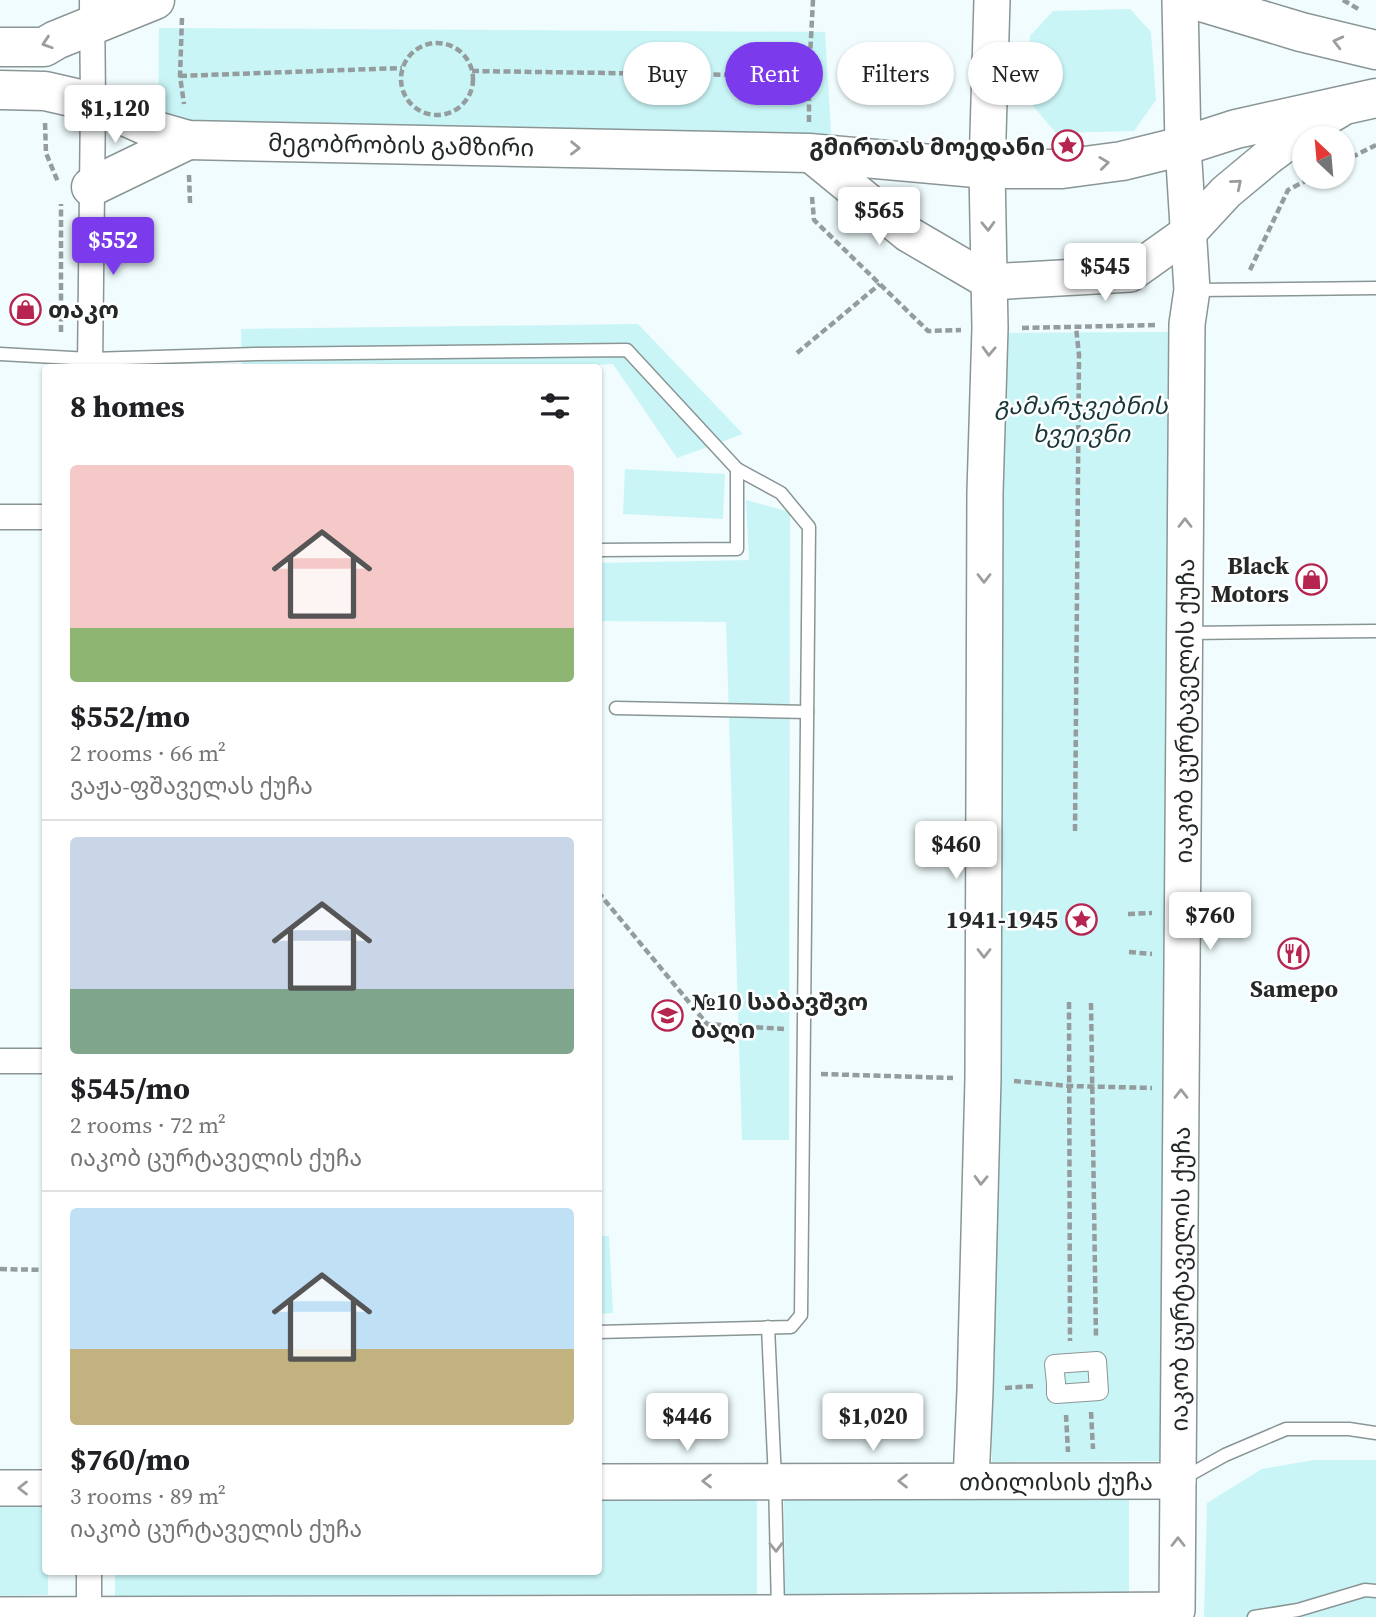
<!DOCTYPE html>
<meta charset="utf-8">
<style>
body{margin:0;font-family:"Source Serif 4","Noto Sans Georgian",serif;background:#f6f6f6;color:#202124;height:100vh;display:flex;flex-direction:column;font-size:26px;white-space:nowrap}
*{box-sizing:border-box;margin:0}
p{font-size:23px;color:#757577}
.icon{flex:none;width:38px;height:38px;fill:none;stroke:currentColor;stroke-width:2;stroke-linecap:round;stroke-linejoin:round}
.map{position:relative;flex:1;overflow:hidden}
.details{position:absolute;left:42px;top:364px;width:560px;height:1211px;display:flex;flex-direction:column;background:#fff;border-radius:7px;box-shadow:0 2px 5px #0004}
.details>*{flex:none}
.hud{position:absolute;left:623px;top:42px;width:648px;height:63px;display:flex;gap:14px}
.needle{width:46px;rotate:334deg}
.tools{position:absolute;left:1292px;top:126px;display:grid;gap:14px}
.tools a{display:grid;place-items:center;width:63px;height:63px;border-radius:50%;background:#fff;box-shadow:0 2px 5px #0004;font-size:35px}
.price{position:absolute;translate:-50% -60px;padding:0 16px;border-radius:7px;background:#fff;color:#222;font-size:23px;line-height:46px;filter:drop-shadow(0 2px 4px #0008)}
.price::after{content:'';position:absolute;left:50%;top:42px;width:21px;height:16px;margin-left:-10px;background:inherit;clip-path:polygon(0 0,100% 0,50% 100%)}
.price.active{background:#7c3aed;color:#fff}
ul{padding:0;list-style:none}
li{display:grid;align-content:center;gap:14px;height:371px;padding:0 28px}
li+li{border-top:2px solid #e0e0e0}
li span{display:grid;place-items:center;height:217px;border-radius:7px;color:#555}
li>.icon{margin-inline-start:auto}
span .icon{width:126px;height:126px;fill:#fffc;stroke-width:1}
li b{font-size:30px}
h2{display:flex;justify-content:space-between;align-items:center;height:84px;padding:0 28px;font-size:30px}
.pill{padding:0 24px;border-radius:32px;background:#fff;box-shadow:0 2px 5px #0004;font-size:24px;line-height:63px}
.pill.active{background:#7c3aed;color:#fff}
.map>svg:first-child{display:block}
</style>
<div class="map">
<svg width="1376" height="1617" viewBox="0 0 1376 1617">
<rect width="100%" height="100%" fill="#f0fcfd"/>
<!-- green -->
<g fill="#c9f5f7">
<polygon points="1130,9 1151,32 1156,100 1134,131 1056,133 1029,101 1030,36 1053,11"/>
<polygon points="159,28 825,32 832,149 158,128"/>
<polygon points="638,324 743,434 677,458 613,364 553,368 242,367 241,329"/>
<polygon points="1168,332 1161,1461 992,1462 994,333"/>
<polygon points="625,469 725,474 723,519 623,514"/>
<polygon points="746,500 790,512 789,1140 742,1140 726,622 599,621 598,563 749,560"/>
<polygon points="598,1236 609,1236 613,1313 599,1314"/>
<polygon points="1314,1460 1376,1460 1376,1617 1204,1617 1207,1503 1262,1469"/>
<polygon points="1129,1493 1129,1594 785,1599 784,1497"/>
<polygon points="757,1499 757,1594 115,1596 115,1572 598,1572 599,1500"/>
<polygon points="45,1505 46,1572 48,1572 48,1595 0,1596 0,1506"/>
</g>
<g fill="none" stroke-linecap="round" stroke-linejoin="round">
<defs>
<g id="service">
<polyline points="1196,290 1376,288"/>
<polyline points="0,354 90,359 256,354 627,350 737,469 781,493 809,527 801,1315 791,1327 598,1332"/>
<polyline points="598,550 737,549 737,469"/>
<polyline points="1187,633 1376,631"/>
<polyline points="616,708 807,712"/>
<polyline points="768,1327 775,1480 778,1610"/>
<polyline points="1182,1479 1225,1455 1286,1429 1349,1429 1376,1433"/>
<polyline points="1254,1617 1298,1610 1365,1590 1376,1591"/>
</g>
<polygon id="pedestrian" points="1097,1361 1099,1391 1056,1394 1056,1383 1054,1364"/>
<g id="minor">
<polyline points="90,368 93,102 92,0"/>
<polyline points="0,517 46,517"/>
<polyline points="0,1061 46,1061"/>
<polyline points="89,1617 89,1572"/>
</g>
<g id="secondary">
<polyline points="809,153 908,234 990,282 1130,274 1189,232 1226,192 1268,157 1303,131 1339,110"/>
<polyline points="971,1481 975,1391 983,1078 985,492 990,328 987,169 992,0"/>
<path id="s1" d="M598,1482l580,-1"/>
<polyline points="0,1488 46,1488"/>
<path id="s2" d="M0,1615l778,-2 399,-3 10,-1286 5,-34 -9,-144 -3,-146"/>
</g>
<g id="primary">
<polyline points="1195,0 1301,32 1376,50"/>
<polyline points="0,47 44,47 56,40 155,0"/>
<path id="s3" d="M0,90l45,1 48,11 67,30 28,8 621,13 178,16h75l60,-8 61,-15 53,-17 140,-31"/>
<polyline points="91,187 188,140"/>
</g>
</defs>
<!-- service casing -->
<use href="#service" stroke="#8a9595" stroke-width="15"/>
<!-- pedestrian casing -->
<use href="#pedestrian" stroke="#8a9595" stroke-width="20"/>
<!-- minor casing -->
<use href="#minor" stroke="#8a9595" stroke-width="27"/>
<!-- secondary casing -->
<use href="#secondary" stroke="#8a9595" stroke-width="38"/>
<!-- primary casing -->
<use href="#primary" stroke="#8a9595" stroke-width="41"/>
<!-- path -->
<g stroke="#949c9d" stroke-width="4.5" stroke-dasharray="7 3.5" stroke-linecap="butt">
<polyline points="1343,0 1360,10"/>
<polyline points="182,18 180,76 184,104"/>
<circle cx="437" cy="79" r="36"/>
<polyline points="472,71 809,76"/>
<polyline points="180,76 402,68"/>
<polyline points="809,122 809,76 813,0"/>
<polyline points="45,123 46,153 58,182"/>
<polyline points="1342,162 1376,145"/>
<polyline points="189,175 190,203"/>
<polyline points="812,197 814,220 928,331 961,330"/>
<polyline points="1250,270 1288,190 1313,177"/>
<polyline points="1022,328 1156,325"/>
<polyline points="61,332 61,204"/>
<polyline points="797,353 880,284"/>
<polyline points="1075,831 1079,355 1076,327"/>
<polyline points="598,892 707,1024 784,1029"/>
<polyline points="1128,914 1152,913"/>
<polyline points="1129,952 1152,954"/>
<polyline points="1069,1002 1070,1341"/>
<polyline points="1091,1003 1096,1338"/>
<polyline points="821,1074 953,1078"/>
<polyline points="1014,1081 1069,1086 1152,1088"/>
<polyline points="0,1269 46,1270"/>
<polyline points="1005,1388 1035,1386"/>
<polyline points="1091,1412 1093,1449"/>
<polyline points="1066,1415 1068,1452"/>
</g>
<!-- service -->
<use href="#service" stroke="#fff" stroke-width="12"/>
<!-- pedestrian -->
<use href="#pedestrian" stroke="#fff" stroke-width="18"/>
<!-- minor -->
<use href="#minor" stroke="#fff" stroke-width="24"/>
<!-- secondary -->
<use href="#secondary" stroke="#fff" stroke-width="35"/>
<!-- primary -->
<use href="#primary" stroke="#fff" stroke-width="38"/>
</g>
<!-- one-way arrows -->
<defs><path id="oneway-chevron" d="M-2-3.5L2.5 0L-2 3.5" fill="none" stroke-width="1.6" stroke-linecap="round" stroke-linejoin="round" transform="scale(1.75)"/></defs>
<g stroke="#9c9e9e">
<use href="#oneway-chevron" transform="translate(1338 42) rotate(-166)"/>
<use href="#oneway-chevron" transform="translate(47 43) rotate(162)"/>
<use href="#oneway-chevron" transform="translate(575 148) rotate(1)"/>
<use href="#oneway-chevron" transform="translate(1104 163) rotate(-7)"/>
<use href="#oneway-chevron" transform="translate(1237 184) rotate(-40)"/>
<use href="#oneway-chevron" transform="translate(988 226) rotate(88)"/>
<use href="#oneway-chevron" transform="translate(989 351) rotate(92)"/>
<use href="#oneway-chevron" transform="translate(1185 523) rotate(-90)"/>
<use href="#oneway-chevron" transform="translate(984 578) rotate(90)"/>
<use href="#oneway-chevron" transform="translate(984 953) rotate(90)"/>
<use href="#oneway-chevron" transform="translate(1181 1094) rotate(-90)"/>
<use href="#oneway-chevron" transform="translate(981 1180) rotate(92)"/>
<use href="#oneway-chevron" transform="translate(707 1481) rotate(180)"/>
<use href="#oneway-chevron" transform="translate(903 1481) rotate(-180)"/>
<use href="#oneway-chevron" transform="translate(23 1488) rotate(-180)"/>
<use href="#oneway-chevron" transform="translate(1178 1542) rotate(-90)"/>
<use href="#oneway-chevron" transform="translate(776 1547) rotate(89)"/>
</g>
<!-- icons -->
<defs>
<symbol id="sight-ring" viewBox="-11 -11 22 22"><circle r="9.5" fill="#fff" stroke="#b6254f" stroke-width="1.5"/><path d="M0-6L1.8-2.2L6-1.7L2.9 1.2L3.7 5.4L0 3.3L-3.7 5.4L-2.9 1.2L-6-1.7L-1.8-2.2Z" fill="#b6254f"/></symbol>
<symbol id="shop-ring" viewBox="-11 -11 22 22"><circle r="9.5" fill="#fff" stroke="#b6254f" stroke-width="1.5"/><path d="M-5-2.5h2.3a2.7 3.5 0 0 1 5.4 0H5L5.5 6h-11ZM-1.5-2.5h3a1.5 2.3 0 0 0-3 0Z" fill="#b6254f"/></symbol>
<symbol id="restaurant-ring" viewBox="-11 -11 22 22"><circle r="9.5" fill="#fff" stroke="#b6254f" stroke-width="1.5"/><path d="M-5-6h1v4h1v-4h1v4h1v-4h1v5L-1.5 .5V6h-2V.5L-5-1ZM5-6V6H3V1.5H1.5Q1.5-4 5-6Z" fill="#b6254f"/></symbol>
<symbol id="school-ring" viewBox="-11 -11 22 22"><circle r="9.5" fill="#fff" stroke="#b6254f" stroke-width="1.5"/><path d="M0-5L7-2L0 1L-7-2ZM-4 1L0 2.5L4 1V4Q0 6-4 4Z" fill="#b6254f"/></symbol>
</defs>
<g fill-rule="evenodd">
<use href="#sight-ring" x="1050" y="128" width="35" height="35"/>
<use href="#shop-ring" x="8" y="292" width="35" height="35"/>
<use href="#shop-ring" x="1294" y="562" width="35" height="35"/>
<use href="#sight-ring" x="1064" y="902" width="35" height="35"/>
<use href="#restaurant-ring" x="1276" y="936" width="35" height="35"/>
<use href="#school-ring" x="650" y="998" width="35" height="35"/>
</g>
<g text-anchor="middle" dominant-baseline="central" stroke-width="5" stroke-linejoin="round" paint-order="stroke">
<!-- street labels -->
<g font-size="24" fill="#242828" stroke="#fff">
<text stroke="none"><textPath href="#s3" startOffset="410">მეგობრობის გამზირი</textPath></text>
<text stroke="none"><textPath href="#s2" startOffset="2076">იაკობ ცურტაველის ქუჩა</textPath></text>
<text stroke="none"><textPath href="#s2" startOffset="1508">იაკობ ცურტაველის ქუჩა</textPath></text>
<text stroke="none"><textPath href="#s1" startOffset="458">თბილისის ქუჩა</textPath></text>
</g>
<!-- poi labels -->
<g font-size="24" font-weight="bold" fill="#242828" stroke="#fff" text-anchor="end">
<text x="1045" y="146">გმირთას მოედანი</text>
<text x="48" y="309" text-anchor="start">თაკო</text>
<text x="1289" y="565">Black<tspan x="1289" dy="28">Motors</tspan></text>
<text x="1058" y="919">1941-1945</text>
<text x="1294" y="988" text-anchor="middle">Samepo</text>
<text x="691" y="1001" text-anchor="start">№10 საბავშვო<tspan x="691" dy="28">ბაღი</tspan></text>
</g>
<!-- park labels -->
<g font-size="24" font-style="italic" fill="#173739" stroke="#fff">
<text x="1081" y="405">გამარჯვებნის<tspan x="1081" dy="28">ხვეივნი</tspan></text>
</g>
</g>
</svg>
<div class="tools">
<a><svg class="needle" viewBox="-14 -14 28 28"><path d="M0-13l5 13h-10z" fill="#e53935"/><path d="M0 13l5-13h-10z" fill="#757577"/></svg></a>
</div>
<b class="price" style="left:115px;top:145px">$1,120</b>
<b class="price" style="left:879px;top:247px">$565</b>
<b class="price active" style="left:113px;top:277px">$552</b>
<b class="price" style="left:1105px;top:303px">$545</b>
<b class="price" style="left:956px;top:881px">$460</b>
<b class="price" style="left:1210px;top:952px">$760</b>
<b class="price" style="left:687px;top:1453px">$446</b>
<b class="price" style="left:873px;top:1453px">$1,020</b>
<div class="hud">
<a class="pill">Buy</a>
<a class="pill active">Rent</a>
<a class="pill">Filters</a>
<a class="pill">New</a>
</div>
<section class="details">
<h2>8 homes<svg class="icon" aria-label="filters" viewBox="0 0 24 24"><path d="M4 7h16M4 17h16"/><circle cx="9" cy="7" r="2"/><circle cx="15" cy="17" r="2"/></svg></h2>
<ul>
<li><span style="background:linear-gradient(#f6c9c9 75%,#8fb573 0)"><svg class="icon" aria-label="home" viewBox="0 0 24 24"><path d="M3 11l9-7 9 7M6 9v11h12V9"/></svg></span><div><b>$552/mo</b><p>2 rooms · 66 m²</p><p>ვაჟა-ფშაველას ქუჩა</p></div></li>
<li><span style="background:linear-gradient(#c9d6e8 70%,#7fa58c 0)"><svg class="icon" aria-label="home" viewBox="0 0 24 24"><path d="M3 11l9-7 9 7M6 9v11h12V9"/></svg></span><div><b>$545/mo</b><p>2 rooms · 72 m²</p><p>იაკობ ცურტაველის ქუჩა</p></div></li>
<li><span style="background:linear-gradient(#bfe0f5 65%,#c2b280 0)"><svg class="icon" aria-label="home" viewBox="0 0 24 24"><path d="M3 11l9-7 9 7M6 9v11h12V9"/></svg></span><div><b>$760/mo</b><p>3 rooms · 89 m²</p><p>იაკობ ცურტაველის ქუჩა</p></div></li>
</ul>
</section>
</div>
